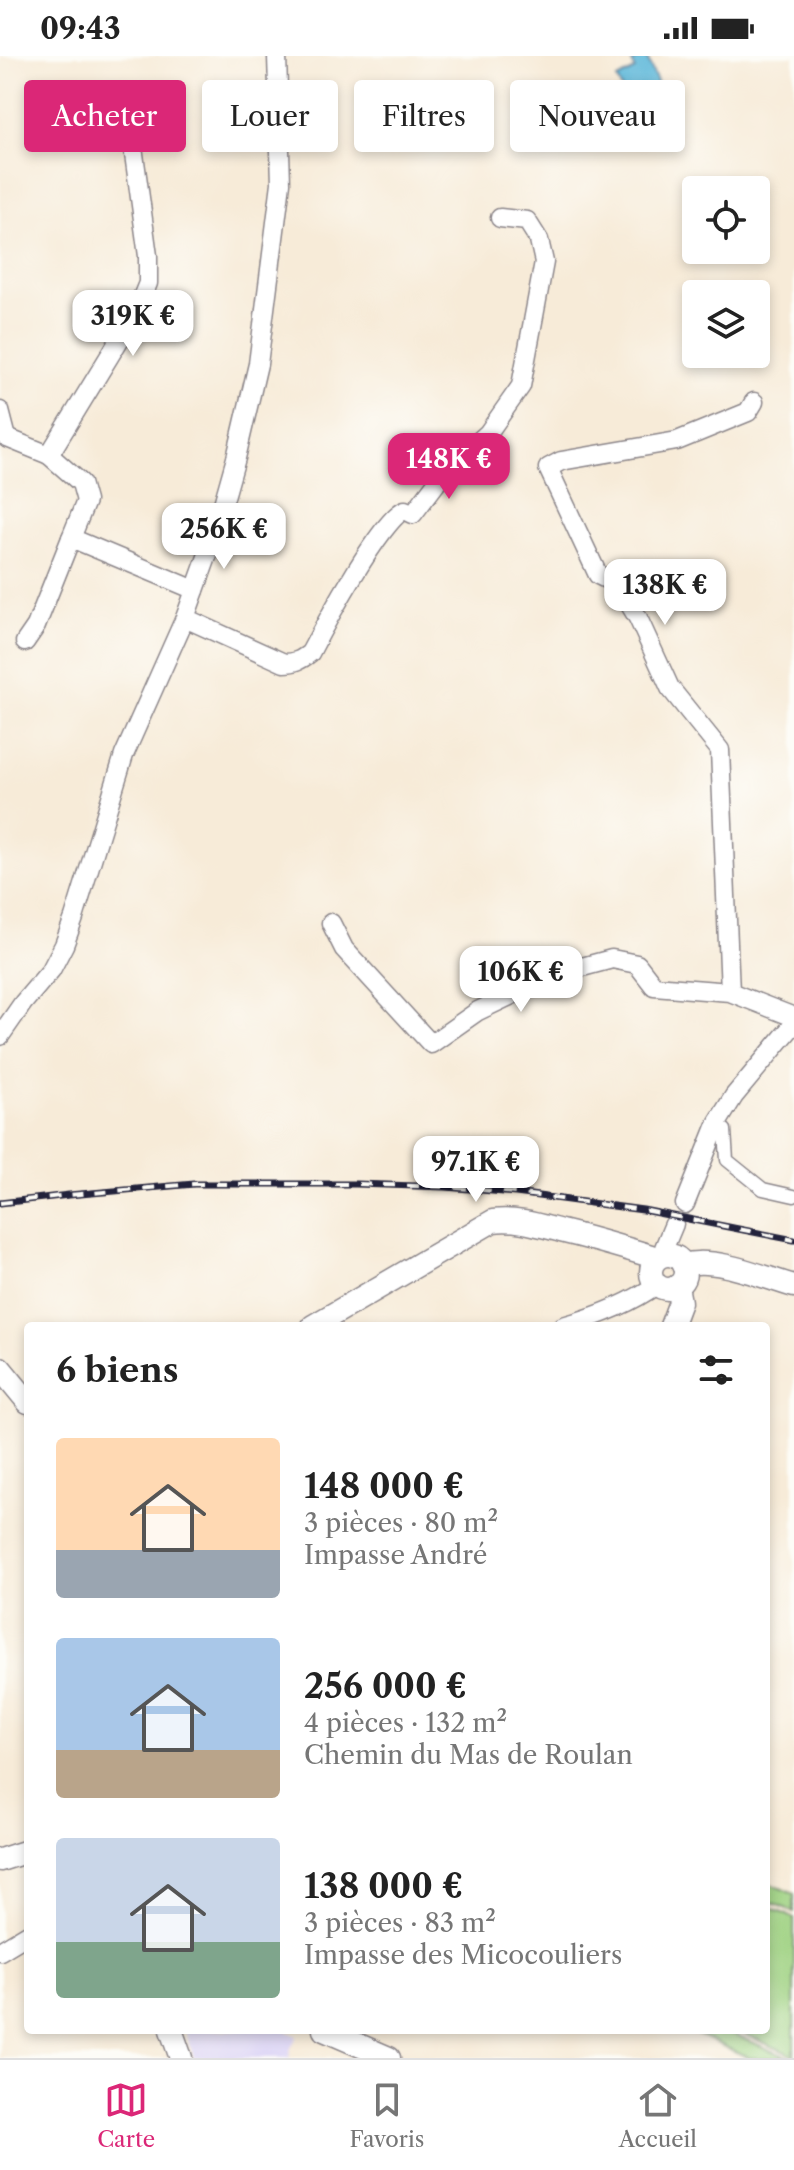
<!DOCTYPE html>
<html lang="fr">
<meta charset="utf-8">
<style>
body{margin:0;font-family:"Libre Caslon Text",serif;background:#f6f6f6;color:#222;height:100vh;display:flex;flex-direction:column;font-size:30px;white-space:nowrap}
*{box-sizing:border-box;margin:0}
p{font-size:26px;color:#767676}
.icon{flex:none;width:44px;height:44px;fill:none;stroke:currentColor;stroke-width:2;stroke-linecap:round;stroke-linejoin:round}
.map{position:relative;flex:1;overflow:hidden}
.drawer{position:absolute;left:24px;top:1266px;width:746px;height:712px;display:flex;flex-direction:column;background:#fff;border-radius:8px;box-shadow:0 4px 12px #0003}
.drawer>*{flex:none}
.banner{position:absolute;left:24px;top:24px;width:746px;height:72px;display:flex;gap:16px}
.fabs{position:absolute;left:682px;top:120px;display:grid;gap:16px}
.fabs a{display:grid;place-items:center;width:88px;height:88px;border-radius:8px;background:#fff;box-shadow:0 4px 12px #0003;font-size:40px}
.price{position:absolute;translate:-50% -68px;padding:0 18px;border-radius:16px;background:#fff;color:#222;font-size:26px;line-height:52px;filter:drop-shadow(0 2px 4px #0008)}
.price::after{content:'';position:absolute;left:50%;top:48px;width:24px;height:18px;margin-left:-12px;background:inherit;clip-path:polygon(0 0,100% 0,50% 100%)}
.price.active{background:#db2777;color:#fff}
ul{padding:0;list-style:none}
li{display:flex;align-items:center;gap:24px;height:200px;padding:0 32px}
li span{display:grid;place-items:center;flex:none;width:224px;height:160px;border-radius:8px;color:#555}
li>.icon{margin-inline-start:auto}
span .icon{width:96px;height:96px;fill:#fffc;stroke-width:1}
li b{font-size:34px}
h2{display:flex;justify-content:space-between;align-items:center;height:96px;padding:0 32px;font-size:34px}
.pill{padding:0 28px;border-radius:8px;background:#fff;box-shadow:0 4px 12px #0003;font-size:28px;line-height:72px}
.pill.active{background:#db2777;color:#fff}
.status{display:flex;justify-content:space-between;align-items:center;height:56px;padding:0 40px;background:#fff;direction:ltr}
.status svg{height:22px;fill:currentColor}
.dock{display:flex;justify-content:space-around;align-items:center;height:112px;border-top:2px solid #e0e0e0;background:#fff;font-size:22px;color:#767676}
.dock a{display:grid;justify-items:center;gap:4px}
.dock .active{color:#db2777}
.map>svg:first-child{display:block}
</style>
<div class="status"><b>09:43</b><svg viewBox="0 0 49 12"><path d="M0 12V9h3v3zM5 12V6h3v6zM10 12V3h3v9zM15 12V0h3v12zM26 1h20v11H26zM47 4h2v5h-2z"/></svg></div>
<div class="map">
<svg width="794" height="2002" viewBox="0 0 794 2002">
<rect width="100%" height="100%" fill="#fdfcf7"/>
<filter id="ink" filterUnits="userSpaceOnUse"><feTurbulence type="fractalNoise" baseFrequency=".0125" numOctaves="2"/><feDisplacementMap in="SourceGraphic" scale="16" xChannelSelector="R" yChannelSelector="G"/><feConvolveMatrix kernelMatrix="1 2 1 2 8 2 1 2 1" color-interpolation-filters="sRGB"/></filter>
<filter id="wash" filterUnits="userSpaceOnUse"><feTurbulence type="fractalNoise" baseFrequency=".006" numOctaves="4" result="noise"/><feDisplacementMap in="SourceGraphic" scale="32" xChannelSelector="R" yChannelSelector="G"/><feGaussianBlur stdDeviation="1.8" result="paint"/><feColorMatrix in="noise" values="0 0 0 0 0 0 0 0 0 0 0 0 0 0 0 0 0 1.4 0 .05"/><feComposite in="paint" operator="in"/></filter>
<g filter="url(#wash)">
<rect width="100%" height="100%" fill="#f7ebd8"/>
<!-- built -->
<polygon fill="#ddd5f6" points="185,1974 285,1974 297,1980 291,1992 289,2002 194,2002"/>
<!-- green -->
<g fill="#9ed181" stroke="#607a5e" stroke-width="2">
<polygon points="766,1826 794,1838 794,1856 766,1844"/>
<polygon points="766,1850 794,1862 794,2000 736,1974 766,1974"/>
<polygon points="687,1974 724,1974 789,2002 750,2002"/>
</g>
<!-- water -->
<polygon fill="#5bb7d9" stroke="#3e6c8a" stroke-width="2" points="646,0 658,28 626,43 617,23 635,14 632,6"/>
</g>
<g filter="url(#ink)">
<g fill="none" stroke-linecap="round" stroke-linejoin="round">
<defs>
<polyline id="pedestrian" points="725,1074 727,1104 763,1133 794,1140"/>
<g id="minor">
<polyline points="0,355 7,382 49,399"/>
<polyline points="71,482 86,445 81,427 49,399 115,291 137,254 148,227 148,200 134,98"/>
<path d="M185,562l99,45c11,0 17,-3 26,-10 13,-25 73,-137 95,-143l8,4 31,-41 44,-40 33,-47 23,-124 -5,-22 -12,-19 -27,-3"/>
<polyline points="25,586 36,570 71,482 195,534"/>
<polyline points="331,867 344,893 431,988 478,955 556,918 612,903 637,908 654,930 730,936 794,961"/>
<polyline points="730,936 720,694 670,632 638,562 618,529 598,519 548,412 561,405 677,385 748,356 754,346"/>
<polyline points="0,980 23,947 51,914 64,889 74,862 124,699 185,562 212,487 236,402 258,308 281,127 277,0"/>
<polyline points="685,1148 718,1066 734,1040 794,968"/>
<polyline points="664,1200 664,1192 674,1168"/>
<path d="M563,1270c32,-9 67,-22 93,-41"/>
<polyline points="0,1895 28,1878"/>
</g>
<g id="tertiary">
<circle cx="668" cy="1216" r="17"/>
<path d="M683,1209c33,-9 79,12 111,21"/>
<path d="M313,1270l180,-105c24,-3 45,4 68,10 30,7 60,16 90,25l5,3"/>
<polyline points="671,1270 680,1246 677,1230"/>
<polyline points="0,1312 28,1346"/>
<polyline points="0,1804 28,1795"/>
<polyline points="171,1974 181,2002"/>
<polyline points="324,1974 389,2002"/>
</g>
</defs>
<!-- pedestrian casing -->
<use href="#pedestrian" stroke="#8c868a" stroke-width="15"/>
<!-- minor casing -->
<use href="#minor" stroke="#8c868a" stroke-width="21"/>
<!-- tertiary casing -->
<use href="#tertiary" stroke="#8c868a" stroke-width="25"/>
<!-- pedestrian -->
<use href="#pedestrian" stroke="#fff" stroke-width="12"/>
<!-- minor -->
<use href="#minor" stroke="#fff" stroke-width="18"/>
<!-- tertiary -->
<use href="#tertiary" stroke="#fff" stroke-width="22"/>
<defs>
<polyline id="rail" points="0,1147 69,1139 194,1128 356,1128 446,1131 516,1137 643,1154 794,1184"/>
</defs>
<!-- rail casing -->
<use href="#rail" stroke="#22223b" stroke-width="7"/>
<!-- rail -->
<use href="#rail" stroke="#fdfcf7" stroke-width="4" stroke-dasharray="12" stroke-linecap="butt"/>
</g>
</g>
</svg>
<div class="fabs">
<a><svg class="icon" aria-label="locate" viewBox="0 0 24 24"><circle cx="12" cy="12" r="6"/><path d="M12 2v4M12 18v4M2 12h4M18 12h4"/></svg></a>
<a><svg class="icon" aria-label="layers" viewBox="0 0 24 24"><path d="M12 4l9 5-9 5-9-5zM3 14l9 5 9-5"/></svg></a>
</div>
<b class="price" style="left:133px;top:302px">319K €</b>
<b class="price active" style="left:449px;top:445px">148K €</b>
<b class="price" style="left:224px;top:515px">256K €</b>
<b class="price" style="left:665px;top:571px">138K €</b>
<b class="price" style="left:521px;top:958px">106K €</b>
<b class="price" style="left:476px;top:1148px">97.1K €</b>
<div class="banner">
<a class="pill active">Acheter</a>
<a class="pill">Louer</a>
<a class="pill">Filtres</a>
<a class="pill">Nouveau</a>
</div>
<section class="drawer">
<h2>6 biens<svg class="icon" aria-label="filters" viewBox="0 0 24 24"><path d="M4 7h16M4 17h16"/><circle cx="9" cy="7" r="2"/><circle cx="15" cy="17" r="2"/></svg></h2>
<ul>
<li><span style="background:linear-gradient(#ffd9b3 70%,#9aa5b1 0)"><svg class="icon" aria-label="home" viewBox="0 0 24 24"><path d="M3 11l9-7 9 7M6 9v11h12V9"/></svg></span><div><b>148 000 €</b><p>3 pièces · 80 m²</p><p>Impasse André</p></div></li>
<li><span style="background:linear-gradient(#a9c7e8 70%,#b9a48a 0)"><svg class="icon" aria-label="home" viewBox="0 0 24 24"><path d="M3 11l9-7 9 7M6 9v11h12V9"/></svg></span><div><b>256 000 €</b><p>4 pièces · 132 m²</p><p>Chemin du Mas de Roulan</p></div></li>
<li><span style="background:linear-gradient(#c9d6e8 65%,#7fa58c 0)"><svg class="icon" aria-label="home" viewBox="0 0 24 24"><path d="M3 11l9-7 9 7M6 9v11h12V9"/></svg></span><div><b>138 000 €</b><p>3 pièces · 83 m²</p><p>Impasse des Micocouliers</p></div></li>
</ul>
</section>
</div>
<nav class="dock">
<a class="active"><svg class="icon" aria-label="map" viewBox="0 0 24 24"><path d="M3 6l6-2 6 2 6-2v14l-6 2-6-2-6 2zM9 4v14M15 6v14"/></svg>Carte</a>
<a><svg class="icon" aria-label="saved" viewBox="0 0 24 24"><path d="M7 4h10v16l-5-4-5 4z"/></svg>Favoris</a>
<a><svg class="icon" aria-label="home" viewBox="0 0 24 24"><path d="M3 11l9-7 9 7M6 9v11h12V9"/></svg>Accueil</a>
</nav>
